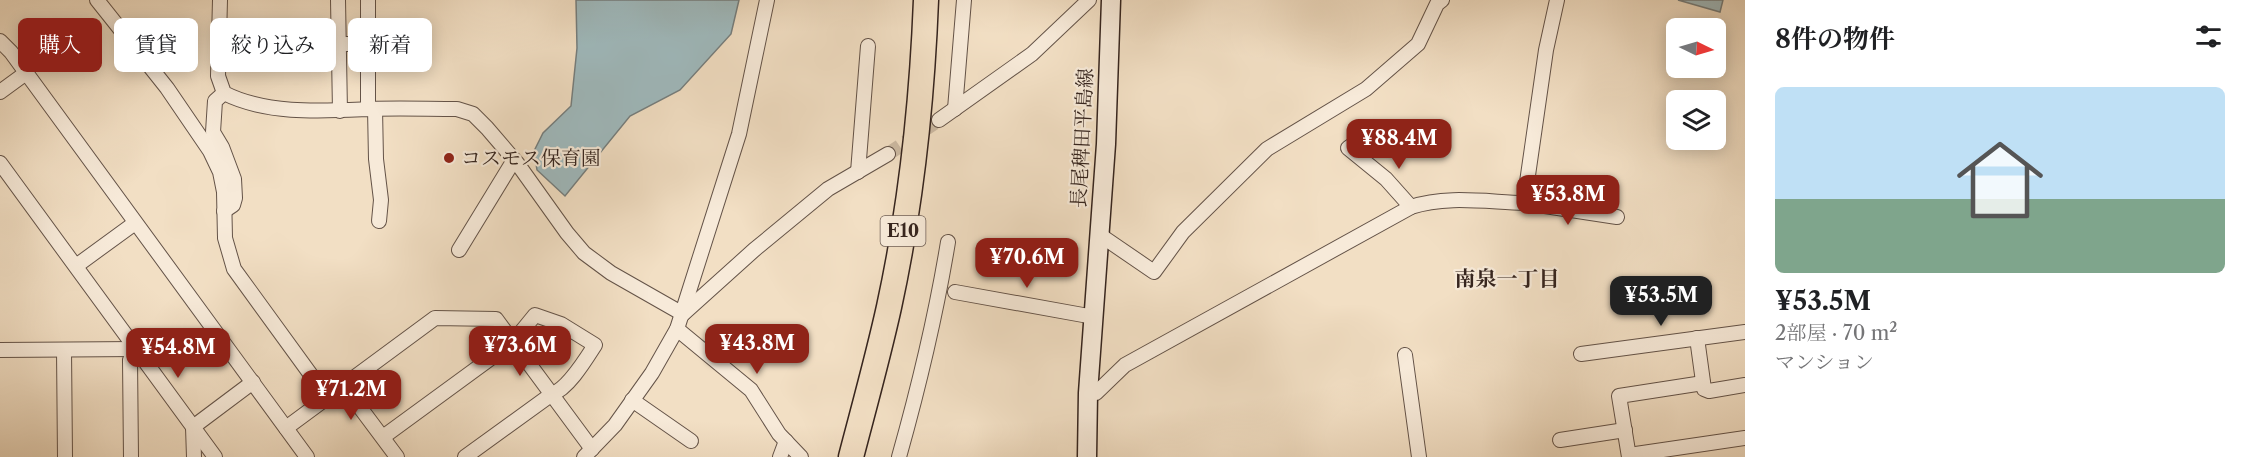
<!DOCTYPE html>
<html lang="ja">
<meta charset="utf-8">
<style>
body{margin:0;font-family:"Libre Caslon Text","Noto Serif JP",serif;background:#f2f2f2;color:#202124;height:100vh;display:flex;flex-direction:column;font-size:22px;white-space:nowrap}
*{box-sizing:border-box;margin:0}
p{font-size:20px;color:#757577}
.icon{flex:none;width:33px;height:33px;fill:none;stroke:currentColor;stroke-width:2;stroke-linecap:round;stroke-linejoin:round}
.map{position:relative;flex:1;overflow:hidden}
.drawer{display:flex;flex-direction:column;background:#fff;width:510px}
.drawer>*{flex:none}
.banner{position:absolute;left:18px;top:18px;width:570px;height:54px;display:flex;gap:12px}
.needle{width:39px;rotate:95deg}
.fabs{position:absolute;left:1666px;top:18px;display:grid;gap:12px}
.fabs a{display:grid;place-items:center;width:60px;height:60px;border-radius:9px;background:#fff;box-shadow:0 3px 15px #0003;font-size:30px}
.price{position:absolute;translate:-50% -51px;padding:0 14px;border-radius:12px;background:#8f2418;color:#fff;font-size:20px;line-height:39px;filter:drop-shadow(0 2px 3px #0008)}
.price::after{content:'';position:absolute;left:50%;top:36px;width:18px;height:14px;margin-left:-9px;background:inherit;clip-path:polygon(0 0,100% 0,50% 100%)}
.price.on{background:#222;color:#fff}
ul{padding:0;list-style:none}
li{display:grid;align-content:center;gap:12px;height:318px;padding:0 30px}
li span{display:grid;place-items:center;height:186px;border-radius:9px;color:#555}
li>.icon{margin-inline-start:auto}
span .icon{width:108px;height:108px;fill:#fffc;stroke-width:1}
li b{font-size:26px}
h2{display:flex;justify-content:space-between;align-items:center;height:72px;padding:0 30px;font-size:26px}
.chip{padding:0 21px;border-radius:9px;background:#fff;box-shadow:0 3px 15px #0003;font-size:21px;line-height:54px}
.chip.on{background:#8f2418;color:#fff}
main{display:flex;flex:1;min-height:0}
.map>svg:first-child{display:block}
</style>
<main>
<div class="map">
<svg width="1745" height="457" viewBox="0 0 1745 457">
<rect width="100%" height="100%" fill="#f2dfc4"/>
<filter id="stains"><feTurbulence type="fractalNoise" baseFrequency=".00333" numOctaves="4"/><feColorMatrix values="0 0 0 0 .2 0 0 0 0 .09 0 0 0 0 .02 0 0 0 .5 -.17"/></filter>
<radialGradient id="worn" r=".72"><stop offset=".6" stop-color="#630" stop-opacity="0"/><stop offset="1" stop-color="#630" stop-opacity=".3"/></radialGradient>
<!-- water -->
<g fill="#9fbabe" stroke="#757e7e" stroke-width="1.5">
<polygon points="576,0 739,0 731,34 680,90 630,116 565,196 537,170 534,151 543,133 571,106 577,48"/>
<polygon points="1678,0 1723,0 1720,12"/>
</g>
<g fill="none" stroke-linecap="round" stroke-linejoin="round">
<!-- street-tunnel -->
<polyline stroke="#ccbaa3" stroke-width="14" stroke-dasharray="14 7" stroke-linecap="butt" points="888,154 939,120"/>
<defs>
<g id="street">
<polyline points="97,0 167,88 210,151 220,172 224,192 225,238 234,269 327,397"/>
<path d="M220,0l-2,76 6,17c43,22 99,18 146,16 29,-1 58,0 87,0l16,5 14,14 30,35 50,70 17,20 27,20 72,41"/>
<polyline points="338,0 340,111"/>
<polyline points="368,0 368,109"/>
<polyline points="0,41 11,52 307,457"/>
<polyline points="339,44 368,44"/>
<polyline points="0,92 26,73"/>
<polyline points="375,109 376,159 381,200 379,221"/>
<polyline points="955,109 964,0"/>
<polyline points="939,120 1032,54 1089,0"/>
<polyline points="1368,134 1348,148 1386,179 1411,207"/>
<polyline points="0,163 215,457"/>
<polyline points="858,172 868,46"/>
<polyline points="1524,203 1617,217"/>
<polyline points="224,211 233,205 235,198 234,179 222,147 213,132 215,101 224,93"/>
<polyline points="1100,235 1154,272 1183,232 1267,149 1366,89 1418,44 1437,4 1442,0"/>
<polyline points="459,250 514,160"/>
<polyline points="76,266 135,223"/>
<polyline points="955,292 1094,317"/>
<polyline points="684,313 754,250 828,189 888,154"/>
<polyline points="677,329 751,390 779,434 801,457"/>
<polyline points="1697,338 1704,389 1709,391 1745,385"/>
<polyline points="0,350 137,349"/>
<polyline points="64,350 65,457"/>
<polyline points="1581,354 1745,332"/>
<polyline points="1405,355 1419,457"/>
<polyline points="344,386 397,457"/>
<path d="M1088,393h8l29,-28 286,-158c35,-12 76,-5 113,-4l22,-153 11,-50"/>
<polyline points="632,400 691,441"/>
<polyline points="193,427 253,382"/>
<polyline points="193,427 194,457"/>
<polyline points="286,428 435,318 496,319 592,449"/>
<path d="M383,437l130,-95 22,-27 26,9 34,21c-9,14 -27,44 -43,49l-87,63"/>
<polyline points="1560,440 1625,430"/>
<polyline points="1629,455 1745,438"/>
<polyline points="131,457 130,360 137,349"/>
<polyline points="584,457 615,425 652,373 677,329 739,134 767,0"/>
<polyline points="780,457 786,441"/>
<path d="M899,457c20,-71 37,-142 49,-215"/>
<polyline points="1629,457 1619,396 1703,383"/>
</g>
<polyline id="secondary" points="1087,457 1088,393 1106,144 1111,0"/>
<path id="highway" d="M851,457c13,-50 27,-100 38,-150 22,-101 33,-204 37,-307"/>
</defs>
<!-- street casing -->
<use href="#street" stroke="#645348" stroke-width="16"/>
<!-- secondary casing -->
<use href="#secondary" stroke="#35241e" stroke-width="21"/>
<!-- highway casing -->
<use href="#highway" stroke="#35241e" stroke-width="27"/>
<!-- street -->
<use href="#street" stroke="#f7ead9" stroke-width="14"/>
<!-- secondary -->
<use href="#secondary" stroke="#f7ead9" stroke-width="18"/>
<!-- highway -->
<use href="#highway" stroke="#f2dfc4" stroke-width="24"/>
</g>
<!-- markers -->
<circle fill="#8f2418" stroke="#f7ead9" stroke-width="2" cx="449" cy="158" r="6"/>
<g text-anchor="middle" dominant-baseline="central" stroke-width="4.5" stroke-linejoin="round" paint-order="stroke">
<!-- shield labels -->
<rect fill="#f7ead9" stroke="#6f5f56" stroke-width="1.5" x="880.5" y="216" width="45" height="30" rx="4.5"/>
<g font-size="18" font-weight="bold" fill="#35241e">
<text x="903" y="231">E10</text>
</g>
<!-- street labels -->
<g font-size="20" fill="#35241e" stroke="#f7ead9">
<text transform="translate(1082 138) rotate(-87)">長尾稗田平島線</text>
</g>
<!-- poi labels -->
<g font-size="20" fill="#35241e" stroke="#f7ead9" text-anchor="start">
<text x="461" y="158">コスモス保育園</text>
</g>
<!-- neighbourhood labels -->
<g font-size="21" font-weight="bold" fill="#35241e" stroke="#f7ead9">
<text x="1507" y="278">南泉一丁目</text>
</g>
</g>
<rect width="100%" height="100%" filter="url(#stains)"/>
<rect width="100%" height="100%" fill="url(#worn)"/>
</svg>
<div class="fabs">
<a><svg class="needle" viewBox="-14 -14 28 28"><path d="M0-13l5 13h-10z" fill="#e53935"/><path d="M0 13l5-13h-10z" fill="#757577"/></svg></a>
<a><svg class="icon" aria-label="layers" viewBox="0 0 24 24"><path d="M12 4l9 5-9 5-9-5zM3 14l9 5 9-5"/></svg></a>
</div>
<b class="price" style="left:1399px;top:170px">¥88.4M</b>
<b class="price" style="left:1568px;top:226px">¥53.8M</b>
<b class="price" style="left:1027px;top:289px">¥70.6M</b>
<b class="price on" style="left:1661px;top:327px">¥53.5M</b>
<b class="price" style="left:757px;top:375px">¥43.8M</b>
<b class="price" style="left:520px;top:377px">¥73.6M</b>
<b class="price" style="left:178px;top:379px">¥54.8M</b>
<b class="price" style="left:351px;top:421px">¥71.2M</b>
<div class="banner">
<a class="chip on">購入</a>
<a class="chip">賃貸</a>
<a class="chip">絞り込み</a>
<a class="chip">新着</a>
</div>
</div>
<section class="drawer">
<h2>8件の物件<svg class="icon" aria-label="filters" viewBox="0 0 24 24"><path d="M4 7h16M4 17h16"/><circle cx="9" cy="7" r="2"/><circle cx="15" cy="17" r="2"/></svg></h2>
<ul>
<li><span style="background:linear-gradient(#bfe0f5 60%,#7fa58c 0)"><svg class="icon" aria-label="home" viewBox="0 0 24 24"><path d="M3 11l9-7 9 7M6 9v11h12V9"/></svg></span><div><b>¥53.5M</b><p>2部屋 · 70 m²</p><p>マンション</p></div></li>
</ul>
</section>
</main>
